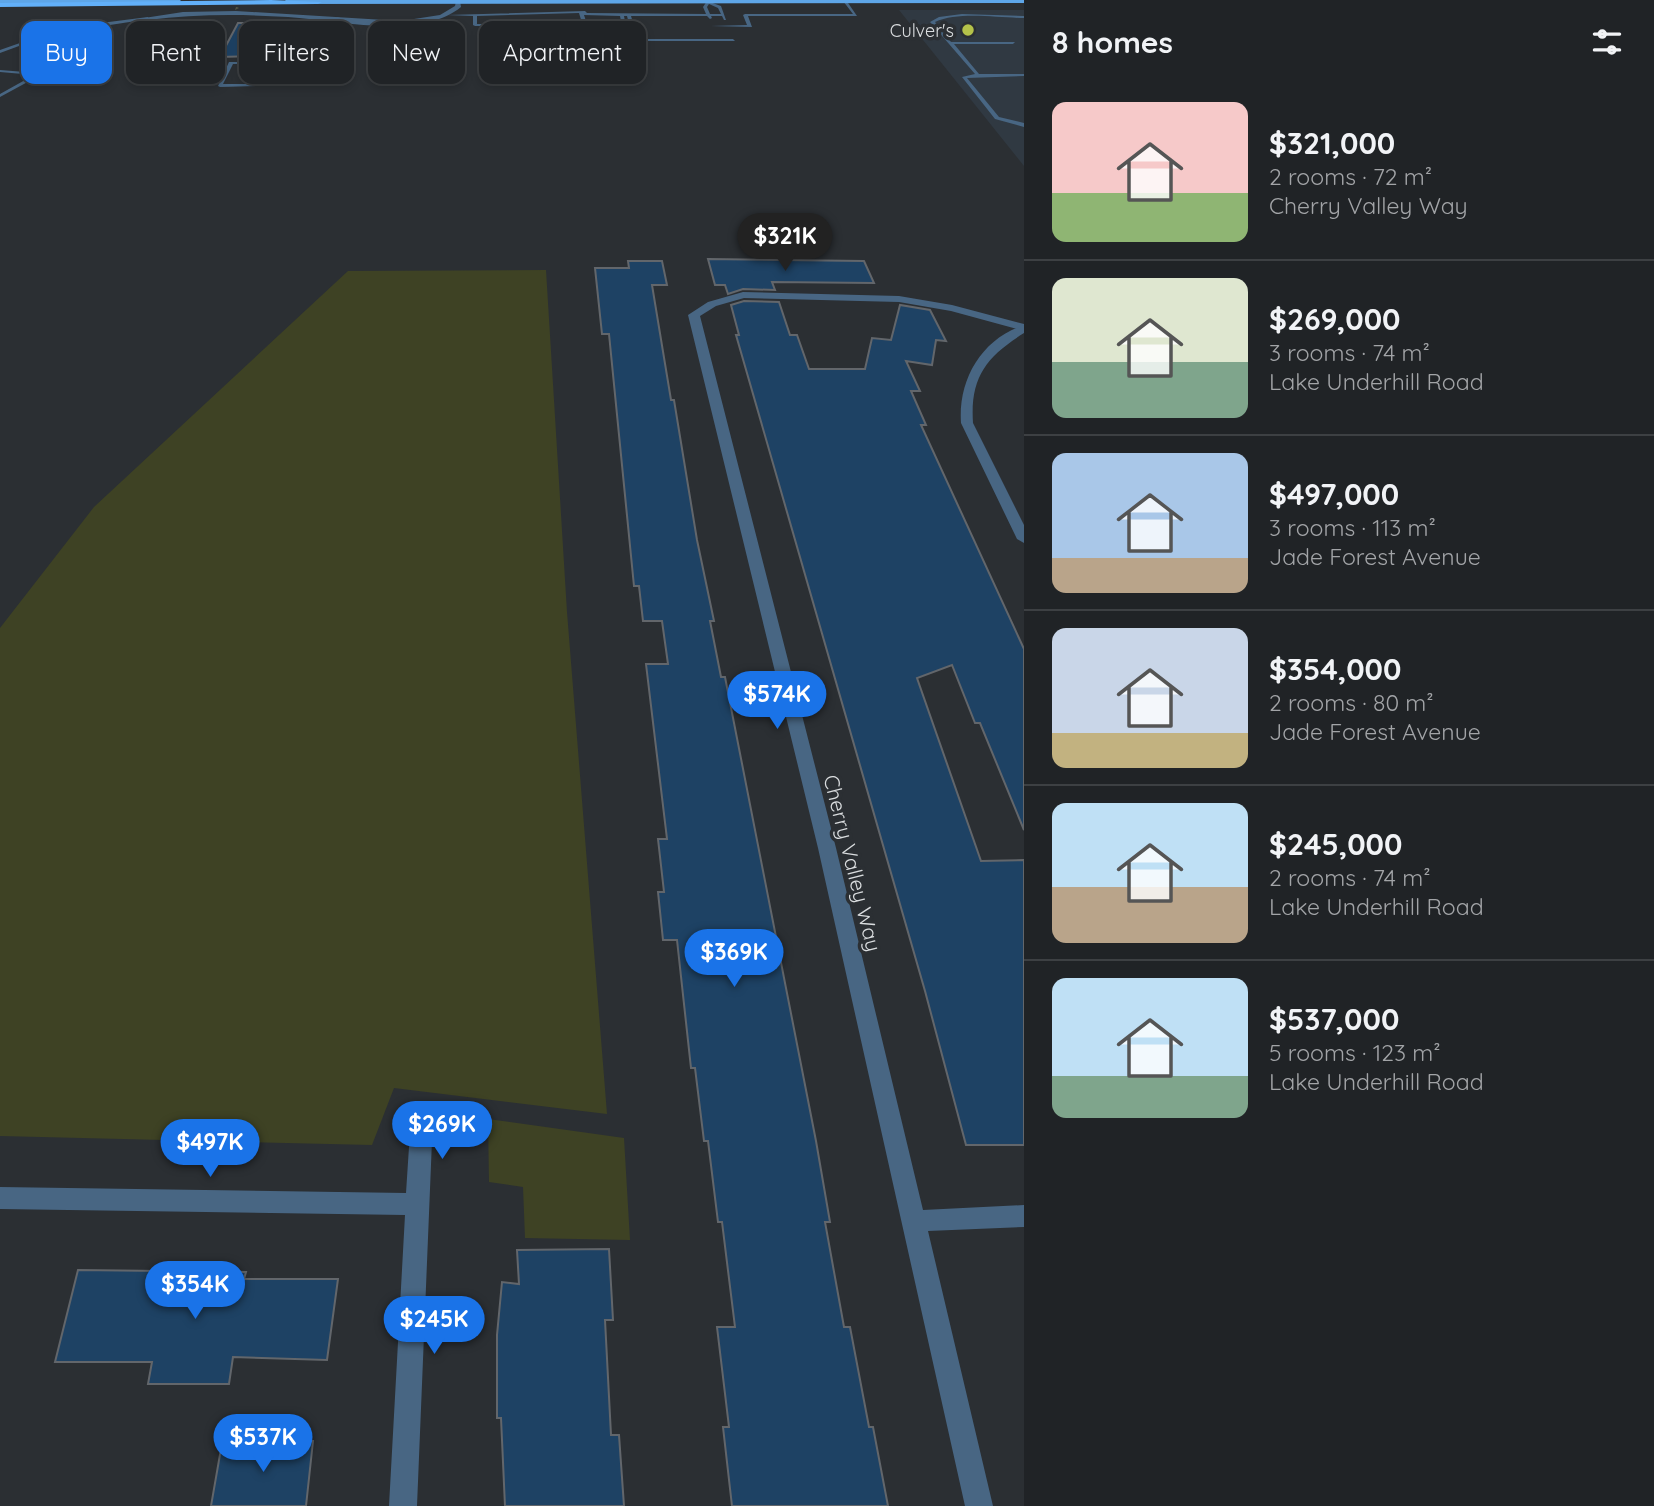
<!DOCTYPE html>
<meta charset="utf-8">
<style>
body{margin:0;font-family:Quicksand,sans-serif;background:#282b2e;color:#f1f3f6;height:100vh;display:flex;flex-direction:column;font-size:26px;white-space:nowrap}
*{box-sizing:border-box;margin:0}
p{font-size:23px;color:#a2a4a7}
.icon{flex:none;width:38px;height:38px;fill:none;stroke:currentColor;stroke-width:2;stroke-linecap:round;stroke-linejoin:round}
.map{position:relative;flex:1;overflow:hidden}
.sheet{display:flex;flex-direction:column;background:#202326;width:630px}
.sheet>*{flex:none}
.guide{position:absolute;left:21px;top:21px;width:665px;height:63px;display:flex;gap:14px}
.price{position:absolute;translate:-50% -60px;padding:0 16px;border-radius:24px;background:#1a73e8;color:#fff;font-size:23px;line-height:46px;filter:drop-shadow(0 2px 4px #0008)}
.price::after{content:'';position:absolute;left:50%;top:42px;width:21px;height:16px;margin-left:-10px;background:inherit;clip-path:polygon(0 0,100% 0,50% 100%)}
.price.on{background:#222;color:#fff}
ul{padding:0;list-style:none}
li{display:flex;align-items:center;gap:21px;height:175px;padding:0 28px}
li+li{border-top:2px solid #3d4043}
li span{display:grid;place-items:center;flex:none;width:196px;height:140px;border-radius:14px;color:#555}
li>.icon{margin-inline-start:auto}
span .icon{width:84px;height:84px;fill:#fffc;stroke-width:1}
li b{font-size:30px}
h2{display:flex;justify-content:space-between;align-items:center;height:84px;padding:0 28px;font-size:30px}
.chip{padding:0 24px;border-radius:14px;background:#202326;box-shadow:0 4px 10px #0003,0 0 0 2px #3d4043;font-size:24px;line-height:63px}
.chip.on{background:#1a73e8;color:#fff}
main{display:flex;flex:1;min-height:0}
.map>svg:first-child{display:block}
</style>
<main>
<div class="map">
<svg width="1024" height="1506" viewBox="0 0 1024 1506">
<rect width="100%" height="100%" fill="#2b2f33"/>
<!-- built -->
<polygon fill="#303942" points="899,10 1024,10 1024,166"/>
<!-- green -->
<g fill="#3e4224">
<polygon points="546,270 567,612 607,1114 394,1088 372,1145 0,1136 0,628 94,507 348,271"/>
<polygon points="488,1119 624,1138 630,1240 525,1238 523,1187 489,1182"/>
</g>
<g fill="none" stroke-linecap="round" stroke-linejoin="round">
<!-- stream -->
<polygon fill="#525444" fill-rule="evenodd" points="236,7 237,7 239,8 235,10"/>
</g>
<!-- building -->
<g fill="#1e4264" stroke="#62666b" stroke-width="2">
<polygon points="238,23 275,23 259,56 220,57"/>
<polygon points="708,259 864,261 874,283 772,282 775,290 743,289 728,294 725,285 715,285"/>
<polygon points="628,261 662,261 667,285 652,285 671,400 674,400 697,540 714,621 710,621 721,677 725,677 816,1141 830,1222 825,1222 844,1327 850,1327 869,1427 873,1427 888,1506 732,1506 723,1427 729,1427 717,1327 735,1327 722,1222 718,1222 708,1141 704,1141 695,1068 691,1068 677,940 663,940 658,892 664,892 658,839 667,839 646,664 668,664 662,621 643,621 639,586 634,586 609,334 602,334 595,268 629,268"/>
<polygon points="744,301 779,302 790,335 797,335 809,369 865,369 872,338 891,340 900,305 930,310 946,341 936,340 932,365 906,361 920,391 911,391 926,425 921,425 1024,649 1024,830 980,723 975,723 952,665 917,678 981,861 1024,860 1024,1145 966,1145 925,991 736,335 739,335 731,305"/>
<polygon points="609,1249 613,1320 605,1320 611,1435 619,1435 624,1506 505,1506 501,1418 497,1418 497,1335 502,1282 519,1284 517,1250"/>
<polygon points="78,1270 246,1272 244,1279 338,1279 327,1360 233,1357 229,1384 148,1384 152,1362 55,1362"/>
<polygon points="313,1441 306,1506 211,1506 222,1443"/>
</g>
<g fill="none" stroke-linecap="round" stroke-linejoin="round">
<!-- service -->
<g fill="#486683" fill-rule="evenodd">
<polygon points="846,0 857,16 748,16 752,27 711,26 747,25 743,15 745,14 853,14 843,1"/>
<path d="M707,1l14,5 5,14h-2l-2,-4h-11l1,2 -2,1 -3,-3h-76l7,23h95l2,2h-106l-5,-4 -4,-21 -36,-1 3,9 -2,1 -110,1 -2,-1v-9l-26,-1 138,-4 2,2 119,1 -3,-7zM709,4l9,4 3,6h-11l-3,-7zM579,13l3,10 -105,1v-8zM624,16h3l6,23 -5,-2z"/>
<path d="M962,14l62,2v2c-26,0 -65,-7 -89,4l16,20h64l-2,2h-59l25,30h45v2l-57,2 32,39 25,6v4l-29,-8 -33,-42 13,-3 -45,-52 9,-5z"/>
<polygon points="148,17 149,19 84,29 88,32 68,60 0,97 0,94 34,75 0,72 0,70 38,73 64,58 83,32 80,30 38,39 0,53 0,50 37,37 101,23"/>
<path d="M337,17l3,1 -9,10 -15,27 -30,2 -18,7 -10,22 -38,1 -2,-1 11,-24h36l17,-7 -2,-3 14,-26h34zM297,28h29l-14,25 -26,2 -2,-3zM233,64h30l-9,20h-31z"/>
</g>
<!-- minor -->
<g fill="#486683" fill-rule="evenodd">
<path d="M456,1h4l1,6c-42,34 -122,13 -173,10 -47,-3 -94,-3 -140,3l-4,-2 39,-6 53,-1 165,10 39,-6 15,-9z"/>
<polygon points="743,292 899,296 952,305 1024,324 1024,331 951,311 899,302 744,298 716,306 700,316 836,848 923,1210 1024,1205 1024,1227 928,1231 993,1506 965,1506 818,848 688,315 708,302"/>
<polygon points="422,1106 430,1109 433,1116 417,1506 389,1506 405,1215 0,1209 0,1187 406,1193 411,1116 414,1109"/>
</g>
<!-- tertiary -->
<path fill="#486683" fill-rule="evenodd" d="M1024,325v8c-38,24 -54,44 -51,90l51,102v18l-7,-4 -56,-116c-3,-43 20,-84 63,-98z"/>
<!-- trunk -->
<g fill="#5ea6e8" fill-rule="evenodd">
<polygon points="0,0 180,0 181,1 177,3 0,3"/>
<polygon points="285,0 1024,0 1024,3 288,4"/>
</g>
<!-- motorway -->
<polygon fill="#62b0f9" fill-rule="evenodd" points="271,0 322,2 318,4 0,7 0,3"/>
</g>
<!-- markers -->
<circle fill="#b4c24a" stroke="#2b2f33" stroke-width="2.5" cx="968" cy="30" r="7"/>
<g text-anchor="middle" dominant-baseline="central" stroke-width="7" stroke-linejoin="round" paint-order="stroke">
<!-- far-poi labels -->
<g font-size="18" fill="#dadddf" stroke="#2b2f33" text-anchor="end">
<text x="954" y="30">Culver's</text>
</g>
<!-- street labels -->
<g font-size="21" fill="#dadddf" stroke="#2b2f33">
<text transform="translate(853 863) rotate(76)">Cherry Valley Way</text>
</g>
</g>
</svg>
<b class="price on" style="left:785px;top:273px">$321K</b>
<b class="price" style="left:777px;top:731px">$574K</b>
<b class="price" style="left:734px;top:989px">$369K</b>
<b class="price" style="left:442px;top:1161px">$269K</b>
<b class="price" style="left:210px;top:1179px">$497K</b>
<b class="price" style="left:195px;top:1321px">$354K</b>
<b class="price" style="left:434px;top:1356px">$245K</b>
<b class="price" style="left:263px;top:1474px">$537K</b>
<div class="guide">
<a class="chip on">Buy</a>
<a class="chip">Rent</a>
<a class="chip">Filters</a>
<a class="chip">New</a>
<a class="chip">Apartment</a>
</div>
</div>
<section class="sheet">
<h2>8 homes<svg class="icon" aria-label="filters" viewBox="0 0 24 24"><path d="M4 7h16M4 17h16"/><circle cx="9" cy="7" r="2"/><circle cx="15" cy="17" r="2"/></svg></h2>
<ul>
<li><span style="background:linear-gradient(#f6c9c9 65%,#8fb573 0)"><svg class="icon" aria-label="home" viewBox="0 0 24 24"><path d="M3 11l9-7 9 7M6 9v11h12V9"/></svg></span><div><b>$321,000</b><p>2 rooms · 72 m²</p><p>Cherry Valley Way</p></div></li>
<li><span style="background:linear-gradient(#dfe7d0 60%,#7fa58c 0)"><svg class="icon" aria-label="home" viewBox="0 0 24 24"><path d="M3 11l9-7 9 7M6 9v11h12V9"/></svg></span><div><b>$269,000</b><p>3 rooms · 74 m²</p><p>Lake Underhill Road</p></div></li>
<li><span style="background:linear-gradient(#a9c7e8 75%,#b9a48a 0)"><svg class="icon" aria-label="home" viewBox="0 0 24 24"><path d="M3 11l9-7 9 7M6 9v11h12V9"/></svg></span><div><b>$497,000</b><p>3 rooms · 113 m²</p><p>Jade Forest Avenue</p></div></li>
<li><span style="background:linear-gradient(#c9d6e8 75%,#c2b280 0)"><svg class="icon" aria-label="home" viewBox="0 0 24 24"><path d="M3 11l9-7 9 7M6 9v11h12V9"/></svg></span><div><b>$354,000</b><p>2 rooms · 80 m²</p><p>Jade Forest Avenue</p></div></li>
<li><span style="background:linear-gradient(#bfe0f5 60%,#b9a48a 0)"><svg class="icon" aria-label="home" viewBox="0 0 24 24"><path d="M3 11l9-7 9 7M6 9v11h12V9"/></svg></span><div><b>$245,000</b><p>2 rooms · 74 m²</p><p>Lake Underhill Road</p></div></li>
<li><span style="background:linear-gradient(#bfe0f5 70%,#7fa58c 0)"><svg class="icon" aria-label="home" viewBox="0 0 24 24"><path d="M3 11l9-7 9 7M6 9v11h12V9"/></svg></span><div><b>$537,000</b><p>5 rooms · 123 m²</p><p>Lake Underhill Road</p></div></li>
</ul>
</section>
</main>
